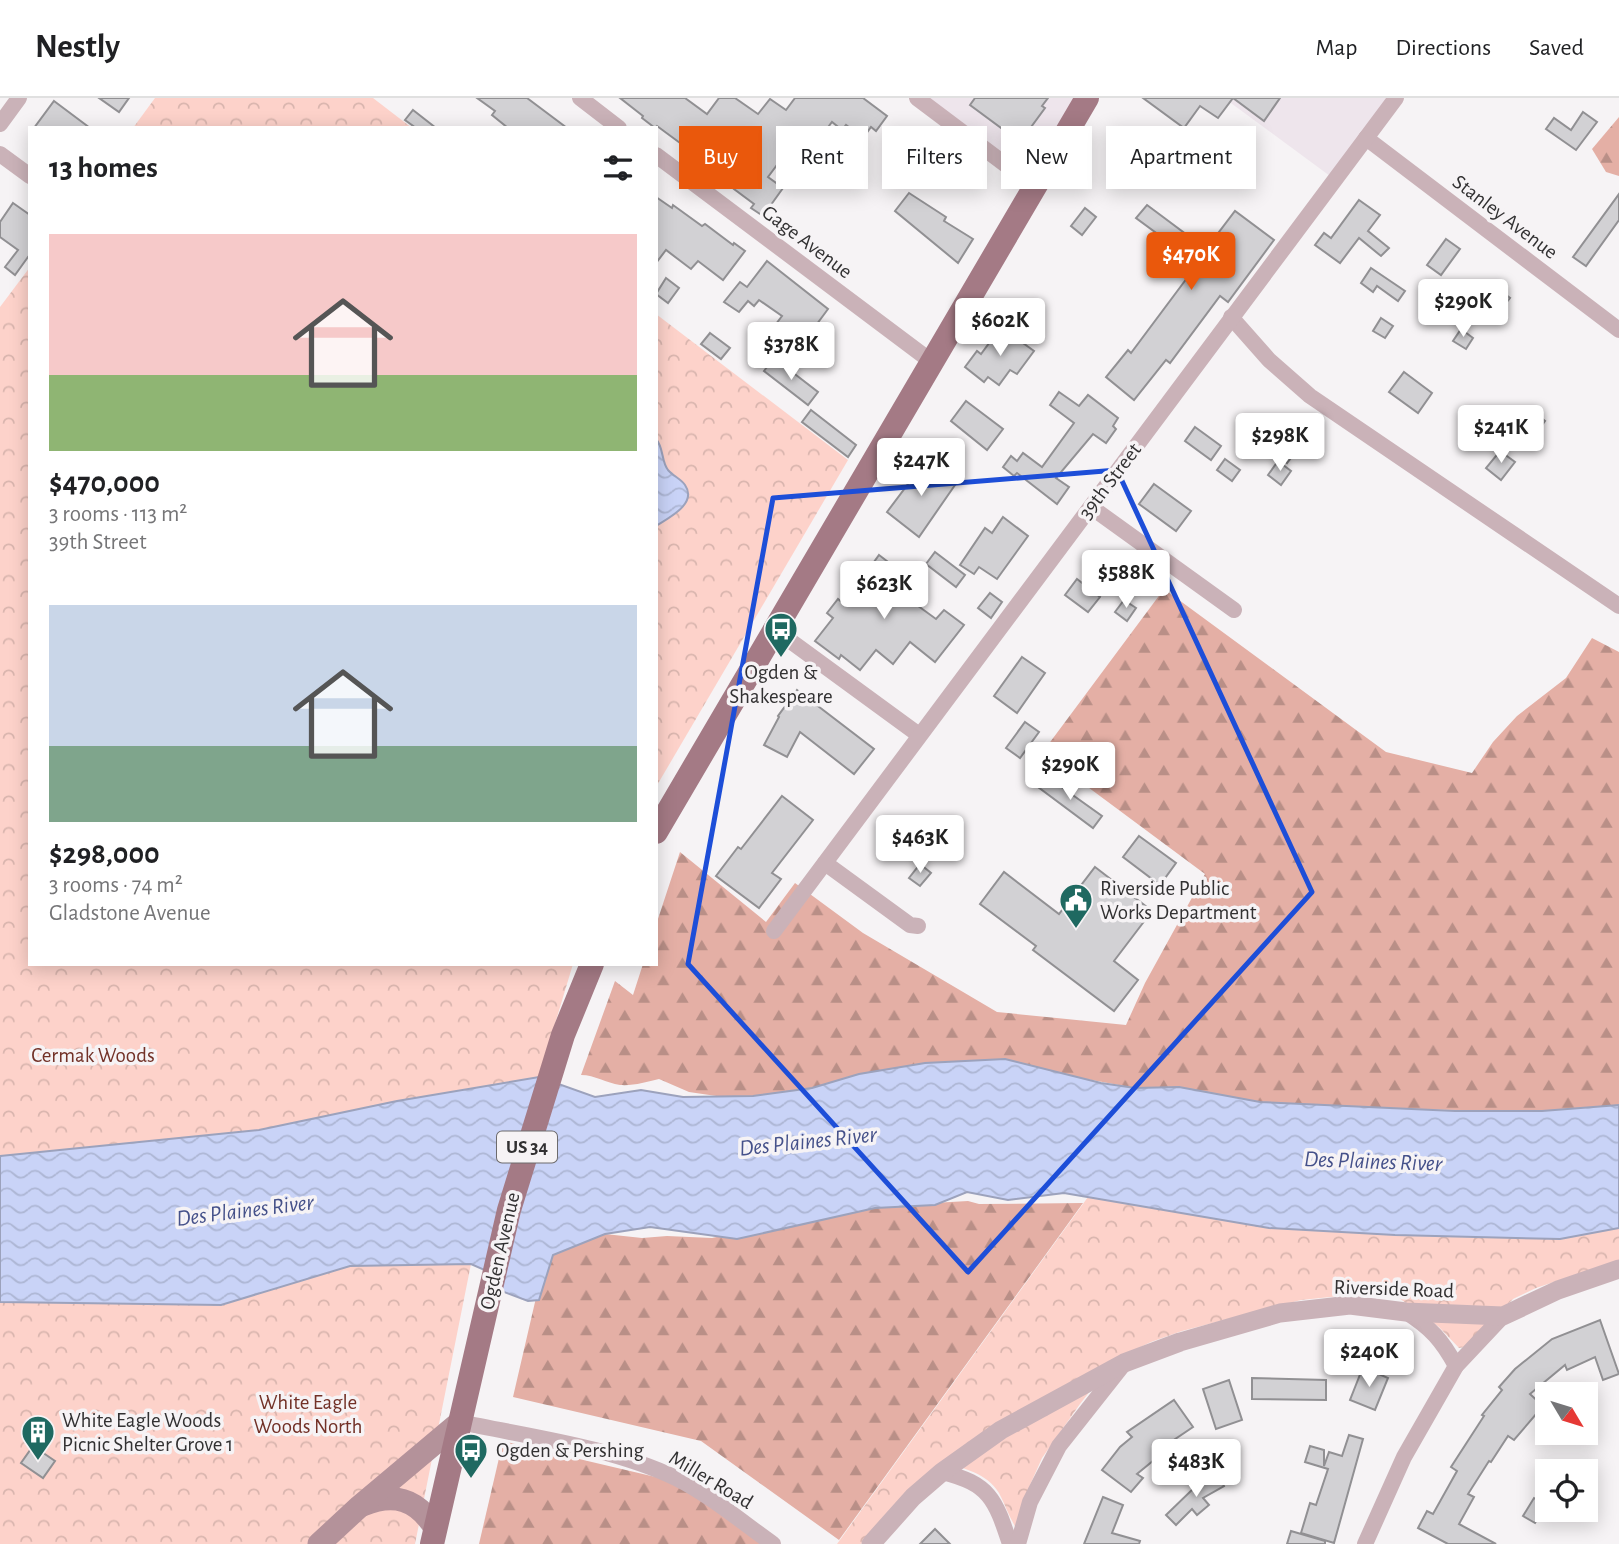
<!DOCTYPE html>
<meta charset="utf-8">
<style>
body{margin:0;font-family:"Alegreya Sans",sans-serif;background:#f2f2f2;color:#202124;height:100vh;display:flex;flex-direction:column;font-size:26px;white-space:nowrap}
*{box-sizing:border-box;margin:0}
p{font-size:23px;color:#757577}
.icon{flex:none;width:38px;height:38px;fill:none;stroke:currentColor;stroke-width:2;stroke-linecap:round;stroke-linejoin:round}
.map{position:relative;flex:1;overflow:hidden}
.side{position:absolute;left:28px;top:28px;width:630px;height:840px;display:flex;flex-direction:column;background:#fff;border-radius:0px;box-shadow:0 4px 18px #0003}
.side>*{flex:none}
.hud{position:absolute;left:679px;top:28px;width:665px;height:63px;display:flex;gap:14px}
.needle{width:46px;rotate:128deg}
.buttons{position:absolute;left:1535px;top:1284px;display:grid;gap:14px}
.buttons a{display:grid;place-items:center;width:63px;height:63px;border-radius:0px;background:#fff;box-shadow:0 4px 18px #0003;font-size:35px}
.price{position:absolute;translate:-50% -60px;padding:0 16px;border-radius:7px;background:#fff;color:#222;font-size:23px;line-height:46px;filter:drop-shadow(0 2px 4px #0008)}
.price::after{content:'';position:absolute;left:50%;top:42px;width:21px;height:16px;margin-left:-10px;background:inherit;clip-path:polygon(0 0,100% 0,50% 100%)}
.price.active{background:#ea580c;color:#fff}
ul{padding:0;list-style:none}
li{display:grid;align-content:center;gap:14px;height:371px;padding:0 21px}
li span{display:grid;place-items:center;height:217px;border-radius:0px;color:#555}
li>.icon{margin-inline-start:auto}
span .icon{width:126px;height:126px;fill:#fffc;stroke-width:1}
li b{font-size:30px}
h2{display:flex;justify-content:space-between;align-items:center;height:84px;padding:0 21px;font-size:30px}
.pill{padding:0 24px;border-radius:0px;background:#fff;box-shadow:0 4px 18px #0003;font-size:24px;line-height:63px}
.pill.active{background:#ea580c;color:#fff}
header{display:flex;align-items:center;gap:42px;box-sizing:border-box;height:98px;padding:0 35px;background:#fff;border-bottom:2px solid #e0e0e0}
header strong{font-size:33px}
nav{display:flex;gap:38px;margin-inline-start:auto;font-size:24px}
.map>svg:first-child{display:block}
</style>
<header>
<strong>Nestly</strong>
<nav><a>Map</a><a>Directions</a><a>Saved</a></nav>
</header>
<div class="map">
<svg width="1619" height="1446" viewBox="0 0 1619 1446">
<defs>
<pattern id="forest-firs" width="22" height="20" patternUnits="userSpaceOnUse" patternTransform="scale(1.75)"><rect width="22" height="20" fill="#e4afa5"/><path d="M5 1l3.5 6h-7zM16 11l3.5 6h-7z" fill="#b98f87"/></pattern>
<pattern id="park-crowns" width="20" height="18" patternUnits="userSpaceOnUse" patternTransform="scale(1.75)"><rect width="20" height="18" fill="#fdd2ca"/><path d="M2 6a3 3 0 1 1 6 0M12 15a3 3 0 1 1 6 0" fill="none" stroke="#d9b5ae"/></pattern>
<pattern id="water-waves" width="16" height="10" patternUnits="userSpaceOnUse" patternTransform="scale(1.75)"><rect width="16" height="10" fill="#c9d3f7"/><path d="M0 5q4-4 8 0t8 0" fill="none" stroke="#adb6d4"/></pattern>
</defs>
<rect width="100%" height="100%" fill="#f6f3f5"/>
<!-- built -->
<g fill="#eee5ec">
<polygon points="924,0 1083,0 1033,83"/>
<polygon points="1224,0 1389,0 1330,78"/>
</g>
<!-- forest -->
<g fill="url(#forest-firs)">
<polygon points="1619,19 1619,78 1606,74 1592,51"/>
<path d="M1164,491l222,163 86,21 21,-31 24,-26 49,-38 26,-40 27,14v453l-77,6 -166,-2 -116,-7 -81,-15 -44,1 -65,-12 -167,1 -166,22 -48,-7 -30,-13c-12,3 -26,7 -39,6 -14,-2 -25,-10 -39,-10l34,-94 18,14 10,-31h13v-39l24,-73 86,70 29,-39 68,50 134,79 129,13 19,-42 60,-109 -163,-121z"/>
<polygon points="968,1103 979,1106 1083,1105 839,1442 701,1343 513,1299 548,1148 605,1136 642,1140 667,1138 712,1140 726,1137 761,1136 829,1118 854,1115 881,1108"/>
<polygon points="503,1343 681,1385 767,1446 479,1446"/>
</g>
<!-- park -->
<g fill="url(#park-crowns)">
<polygon points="155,0 373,0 412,30 133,30"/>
<polygon points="30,169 30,866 573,866 539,979 397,1003 259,1032 0,1058 0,209"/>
<polygon points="656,216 848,362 656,689"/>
<path d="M1088,1099l307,38 165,4 59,-11v32l-83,28 -23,11 -48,48 -6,1 -20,-21 -40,-29 -49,-3 -49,5 -119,31 -31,11 -36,17 -35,45 -38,54 -12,27 -14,43c-7,-11 -11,-24 -17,-35 -12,-20 -36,-25 -57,-31l-58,54 -23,28h-24z"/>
<polygon points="471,1166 415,1446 0,1446 0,1204 221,1207 350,1168"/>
</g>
<!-- water -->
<g fill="url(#water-waves)" stroke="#9ca2bc" stroke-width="2">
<path d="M656,341c8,9 5,22 12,31 5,6 13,9 17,15 13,19 -17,33 -29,41z"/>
<polygon points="1005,961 1101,985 1135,990 1179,989 1260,1004 1455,1013 1542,1013 1619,1007 1619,1130 1560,1141 1395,1137 1269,1130 1064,1095 1008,1102 967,1094 935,1107 875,1110 737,1141 650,1129 605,1136 553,1157 539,1202 528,1203 504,1194 487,1173 471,1166 350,1168 221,1207 0,1204 0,1058 259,1032 397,1003 539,979 595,999 641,992 683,999 753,998 812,990 859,976 925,965"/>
</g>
<!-- building -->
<g fill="#d2d1d4" stroke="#919093" stroke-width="2">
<polygon points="99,0 129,0 119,14"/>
<polygon points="477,0 527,0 567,30 508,30 492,17 495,13"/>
<polygon points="620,0 685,0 707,16 719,0 735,0 758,16 770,1 786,12 795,0 863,0 887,18 876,33 871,29 863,40 846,27 842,32 832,24 808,56 816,62 806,76 783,59 768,79 783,90 763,118 751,110 754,106 734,91 737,87 657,28 655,30 642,20 643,18"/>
<polygon points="975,0 1048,0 1042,8 1045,10 1020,44 970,7"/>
<polygon points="1143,0 1233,0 1218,20 1200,8 1184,30"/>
<polygon points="1233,0 1280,0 1264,23"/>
<polygon points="54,3 90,30 34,30"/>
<polygon points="413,12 436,30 416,30 405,22"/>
<polygon points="1583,14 1597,24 1576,52 1546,31 1554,20 1571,32"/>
<polygon points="839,59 852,68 844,79 831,69"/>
<polygon points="909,95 946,119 944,123 973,141 958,165 895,113"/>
<polygon points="1619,96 1619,122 1586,168 1573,159"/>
<polygon points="656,99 672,110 673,107 702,128 705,126 733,147 734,145 745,153 723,182 698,163 691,171 666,152 656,165"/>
<polygon points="1359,102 1380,117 1368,133 1389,150 1381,158 1359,140 1340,165 1315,147 1324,135 1331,140"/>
<polygon points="13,105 30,117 30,160 28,159 15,177 5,169 18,152 0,139 0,124"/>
<polygon points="1147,107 1206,151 1235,113 1274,142 1228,204 1220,198 1170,265 1166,262 1134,302 1106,279 1128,252 1131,255 1190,176 1174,164 1182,154 1136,120"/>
<polygon points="1085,110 1096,119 1082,137 1071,128"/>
<polygon points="1446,141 1460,151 1441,177 1427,167"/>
<polygon points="767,163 828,211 808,238 801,232 779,262 760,247 782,218 759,202 754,208 748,203 739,214 724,204 740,184 747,189"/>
<polygon points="1371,170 1405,193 1398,203 1377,188 1373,194 1361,185"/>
<polygon points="666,180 679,190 668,205 656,196"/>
<polygon points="1497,190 1510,200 1490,225 1478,216"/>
<polygon points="1381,220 1393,228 1385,240 1373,233"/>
<polygon points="1001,229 1034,253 1017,276 1010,272 999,287 988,279 984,284 965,269 977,253 981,256"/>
<polygon points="1461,231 1473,240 1466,251 1453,243"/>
<polygon points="710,235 730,250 721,261 701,246"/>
<polygon points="774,260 818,294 808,307 764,273"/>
<polygon points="1404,274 1432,295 1418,315 1389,294"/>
<polygon points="1059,294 1079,308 1088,297 1118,320 1113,328 1116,331 1106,345 1093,336 1056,380 1069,389 1057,406 1017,375 1014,378 1003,369 1011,358 1017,363 1023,355 1042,369 1074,325 1050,307"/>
<polygon points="966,303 1003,331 987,352 951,323"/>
<polygon points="811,312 856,347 848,359 802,324"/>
<polygon points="1535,315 1545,323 1537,334 1526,326"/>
<polygon points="1296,319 1313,331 1287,365 1270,352"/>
<polygon points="1195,329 1221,348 1211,362 1185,343"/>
<polygon points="1500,353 1515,364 1501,382 1486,370"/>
<polygon points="919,361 955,387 919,439 887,414 911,382 906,379"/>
<polygon points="1225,361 1240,372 1232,383 1217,372"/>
<polygon points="1278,363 1291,373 1281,387 1268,377"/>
<polygon points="1154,386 1191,413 1176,433 1139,406"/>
<polygon points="1003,419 1028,438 997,481 979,469 974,476 960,467 985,430 992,435"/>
<polygon points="935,454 965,477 956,489 926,466"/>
<polygon points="879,457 905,477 900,484 904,487 899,494 936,521 944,512 964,527 935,564 910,544 893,566 876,552 860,572 841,557 839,561 815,543 833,520 827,515 838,501 844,506"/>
<polygon points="1077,481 1100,499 1088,514 1065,497"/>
<polygon points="990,495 1002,504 991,520 978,510"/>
<polygon points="1124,502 1136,510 1127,523 1115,514"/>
<polygon points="1022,559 1045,575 1017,615 994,598"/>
<polygon points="797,592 874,651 854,676 800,634 787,659 764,647 779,619 778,618"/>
<polygon points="1025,624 1039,634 1020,660 1006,650"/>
<polygon points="1046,678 1102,718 1093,730 1038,689"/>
<polygon points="782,698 813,722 772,775 781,781 759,810 716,778 738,749 741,751"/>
<polygon points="1139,738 1176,765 1160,787 1123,759"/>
<polygon points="920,766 931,775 920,788 909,780"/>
<polygon points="1095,769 1152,813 1114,863 1138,882 1114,913 1033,852 1036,848 980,806 1004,774 1059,816"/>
<polygon points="1600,1222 1619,1276 1603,1282 1595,1259 1567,1272 1565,1267 1530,1296 1543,1308 1514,1342 1508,1338 1491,1364 1489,1363 1468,1396 1474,1399 1459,1426 1496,1446 1448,1446 1418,1430 1427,1413 1433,1416 1457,1373 1451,1369 1484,1318 1482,1317 1502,1292 1499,1289 1515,1271 1552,1241"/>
<polygon points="1363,1269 1388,1280 1375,1312 1350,1302"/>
<polygon points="1252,1280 1326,1282 1326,1302 1252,1301"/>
<polygon points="1229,1282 1242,1322 1216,1331 1203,1291"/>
<polygon points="1174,1302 1193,1329 1162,1350 1165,1353 1137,1376 1143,1380 1131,1394 1102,1372 1120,1349 1132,1339 1127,1334"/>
<polygon points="1349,1337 1363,1341 1334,1445 1301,1435 1310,1405 1316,1407 1328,1371 1305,1364 1310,1348 1324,1352 1324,1368 1329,1354 1342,1358"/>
<polygon points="33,1348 55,1363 43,1380 21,1365"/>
<polygon points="1217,1375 1224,1388 1203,1400 1209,1407 1197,1417 1192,1411 1176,1427 1166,1417 1197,1387"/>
<polygon points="1103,1399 1123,1407 1112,1435 1140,1443 1139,1446 1084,1446"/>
<polygon points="1534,1400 1546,1407 1535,1425 1523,1418"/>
<polygon points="935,1431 950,1446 920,1446"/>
<polygon points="1291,1433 1325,1443 1325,1446 1287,1446"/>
</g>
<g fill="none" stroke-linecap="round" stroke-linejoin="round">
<!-- minor -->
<g stroke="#cab2b8" stroke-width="16">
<polyline points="580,0 619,30"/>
<polyline points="917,0 1034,88"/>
<polyline points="0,26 19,0"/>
<polyline points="1366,40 1619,232"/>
<polyline points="0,56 30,78"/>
<polyline points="656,57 932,264"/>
<polyline points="1231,219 1269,262 1310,298 1619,508"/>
<polyline points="1091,409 1234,512"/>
<polyline points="774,531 919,637"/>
<polyline points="825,765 910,827 918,828"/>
<polyline points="774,833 1396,0"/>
<path d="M1406,1214c25,16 36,28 50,54"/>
<path d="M460,1324c70,15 151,25 216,56 34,17 66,44 97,66"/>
<path d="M942,1374c48,12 53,27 68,72"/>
<polyline points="1018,1446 1030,1404 1059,1348 1123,1267"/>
<polyline points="1365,1446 1404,1359 1456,1268 1503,1218"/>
</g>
<!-- tertiary -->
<polyline stroke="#cab2b8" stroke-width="19" points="871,1446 913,1399 942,1374 1001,1332 1124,1265 1180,1244 1280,1215 1350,1207 1406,1214 1503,1218 1558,1192 1619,1171"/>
<!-- secondary -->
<g stroke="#b4929a" stroke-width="23">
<path d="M363,1407c31,-13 54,-6 72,23"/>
<polyline points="319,1446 360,1408 460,1324"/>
</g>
<!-- primary -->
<g stroke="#a47a85" stroke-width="24">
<polyline points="656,734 1087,0"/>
<polyline points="432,1446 509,1112 563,937 592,866"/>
</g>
</g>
<!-- marked area -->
<path fill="none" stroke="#1d4ed8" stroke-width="5" stroke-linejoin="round" d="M1117,372l195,422 -344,380 -280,-308 85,-466z"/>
<!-- icons -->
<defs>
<symbol id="bus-pin" viewBox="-11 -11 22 30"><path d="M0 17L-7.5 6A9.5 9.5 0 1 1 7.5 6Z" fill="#1f6961" stroke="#f6f3f5"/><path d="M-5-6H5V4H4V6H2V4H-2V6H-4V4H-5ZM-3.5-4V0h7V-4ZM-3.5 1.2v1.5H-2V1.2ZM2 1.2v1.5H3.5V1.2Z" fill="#fff"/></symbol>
<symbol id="civic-pin" viewBox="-11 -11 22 30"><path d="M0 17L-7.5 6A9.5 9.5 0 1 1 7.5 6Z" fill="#1f6961" stroke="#f6f3f5"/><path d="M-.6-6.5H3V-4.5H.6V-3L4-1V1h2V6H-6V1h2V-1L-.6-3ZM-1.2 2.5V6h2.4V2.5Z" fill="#fff"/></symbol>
<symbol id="building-pin" viewBox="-11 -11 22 30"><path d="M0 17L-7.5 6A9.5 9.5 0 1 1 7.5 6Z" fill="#1f6961" stroke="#f6f3f5"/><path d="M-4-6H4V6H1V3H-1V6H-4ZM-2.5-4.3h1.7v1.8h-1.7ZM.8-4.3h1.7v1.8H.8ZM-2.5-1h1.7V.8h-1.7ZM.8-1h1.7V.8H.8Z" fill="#fff"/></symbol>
</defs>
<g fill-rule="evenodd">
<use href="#bus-pin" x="762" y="512" width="38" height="52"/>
<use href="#civic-pin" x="1057" y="783" width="38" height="52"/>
<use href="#building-pin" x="19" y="1315" width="38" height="52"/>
<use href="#bus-pin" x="452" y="1333" width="38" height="52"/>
</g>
<g text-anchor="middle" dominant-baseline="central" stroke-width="7" stroke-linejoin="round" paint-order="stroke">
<!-- shield labels -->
<rect fill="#f6f3f5" stroke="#6d6b6c" stroke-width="2" x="497" y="1033.5" width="60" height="31" rx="5"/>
<g font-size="19" font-weight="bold" fill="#323132">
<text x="527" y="1049">US 34</text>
</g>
<!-- street labels -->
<g font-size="21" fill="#323132" stroke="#f6f3f5">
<text transform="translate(1505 119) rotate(37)">Stanley Avenue</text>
<text transform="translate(807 144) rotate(37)">Gage Avenue</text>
<text transform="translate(1110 383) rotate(-53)">39th Street</text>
<text transform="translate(500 1153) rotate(-77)">Ogden Avenue</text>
<text transform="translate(1394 1191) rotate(2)">Riverside Road</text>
<text transform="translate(711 1382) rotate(31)">Miller Road</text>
</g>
<!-- poi labels -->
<g font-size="21" fill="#323132" stroke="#f6f3f5" text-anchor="start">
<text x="781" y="574" text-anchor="middle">Ogden &amp;<tspan x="781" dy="24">Shakespeare</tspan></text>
<text x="1100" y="790">Riverside Public<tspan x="1100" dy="24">Works Department</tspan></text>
<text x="62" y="1322">White Eagle Woods<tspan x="62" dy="24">Picnic Shelter Grove 1</tspan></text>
<text x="496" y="1352">Ogden &amp; Pershing</text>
</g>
<!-- park labels -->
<g font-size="21" fill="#723127" stroke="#f6f3f5">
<text x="93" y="957">Cermak Woods</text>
<text x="308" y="1304">White Eagle<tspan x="308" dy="24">Woods North</tspan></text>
</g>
<!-- water labels -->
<g font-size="23" font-style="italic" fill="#45518a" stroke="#f6f3f5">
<text transform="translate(808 1044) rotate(-6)">Des Plaines River</text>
<text transform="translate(1373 1064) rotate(2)">Des Plaines River</text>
<text transform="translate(245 1113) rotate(-7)">Des Plaines River</text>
</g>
</g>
</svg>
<div class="buttons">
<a><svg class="needle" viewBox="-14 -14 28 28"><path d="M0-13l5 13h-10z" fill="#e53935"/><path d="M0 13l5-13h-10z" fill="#757577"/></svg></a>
<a><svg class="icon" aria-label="locate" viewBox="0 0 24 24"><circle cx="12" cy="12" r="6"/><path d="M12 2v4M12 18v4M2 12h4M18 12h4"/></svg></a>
</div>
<b class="price active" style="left:1191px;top:194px">$470K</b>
<b class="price" style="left:1463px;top:241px">$290K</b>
<b class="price" style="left:1000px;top:260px">$602K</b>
<b class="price" style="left:791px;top:284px">$378K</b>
<b class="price" style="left:1501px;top:367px">$241K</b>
<b class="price" style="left:1280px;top:375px">$298K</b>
<b class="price" style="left:921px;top:400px">$247K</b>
<b class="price" style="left:1126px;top:512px">$588K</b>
<b class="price" style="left:884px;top:523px">$623K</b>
<b class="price" style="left:1070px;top:704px">$290K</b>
<b class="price" style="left:920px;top:777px">$463K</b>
<b class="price" style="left:1369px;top:1291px">$240K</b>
<b class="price" style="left:1196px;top:1401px">$483K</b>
<div class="hud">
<a class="pill active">Buy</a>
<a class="pill">Rent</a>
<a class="pill">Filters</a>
<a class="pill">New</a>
<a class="pill">Apartment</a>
</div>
<section class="side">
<h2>13 homes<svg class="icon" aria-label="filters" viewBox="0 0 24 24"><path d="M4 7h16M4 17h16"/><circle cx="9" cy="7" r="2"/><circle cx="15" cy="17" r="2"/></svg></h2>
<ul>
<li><span style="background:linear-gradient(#f6c9c9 65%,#8fb573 0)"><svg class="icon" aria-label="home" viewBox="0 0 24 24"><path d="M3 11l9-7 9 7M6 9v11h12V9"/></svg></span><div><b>$470,000</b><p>3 rooms · 113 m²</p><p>39th Street</p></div></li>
<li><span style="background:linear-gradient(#c9d6e8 65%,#7fa58c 0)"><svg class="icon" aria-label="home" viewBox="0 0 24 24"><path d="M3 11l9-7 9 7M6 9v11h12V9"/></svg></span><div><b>$298,000</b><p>3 rooms · 74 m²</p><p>Gladstone Avenue</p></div></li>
</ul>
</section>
</div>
